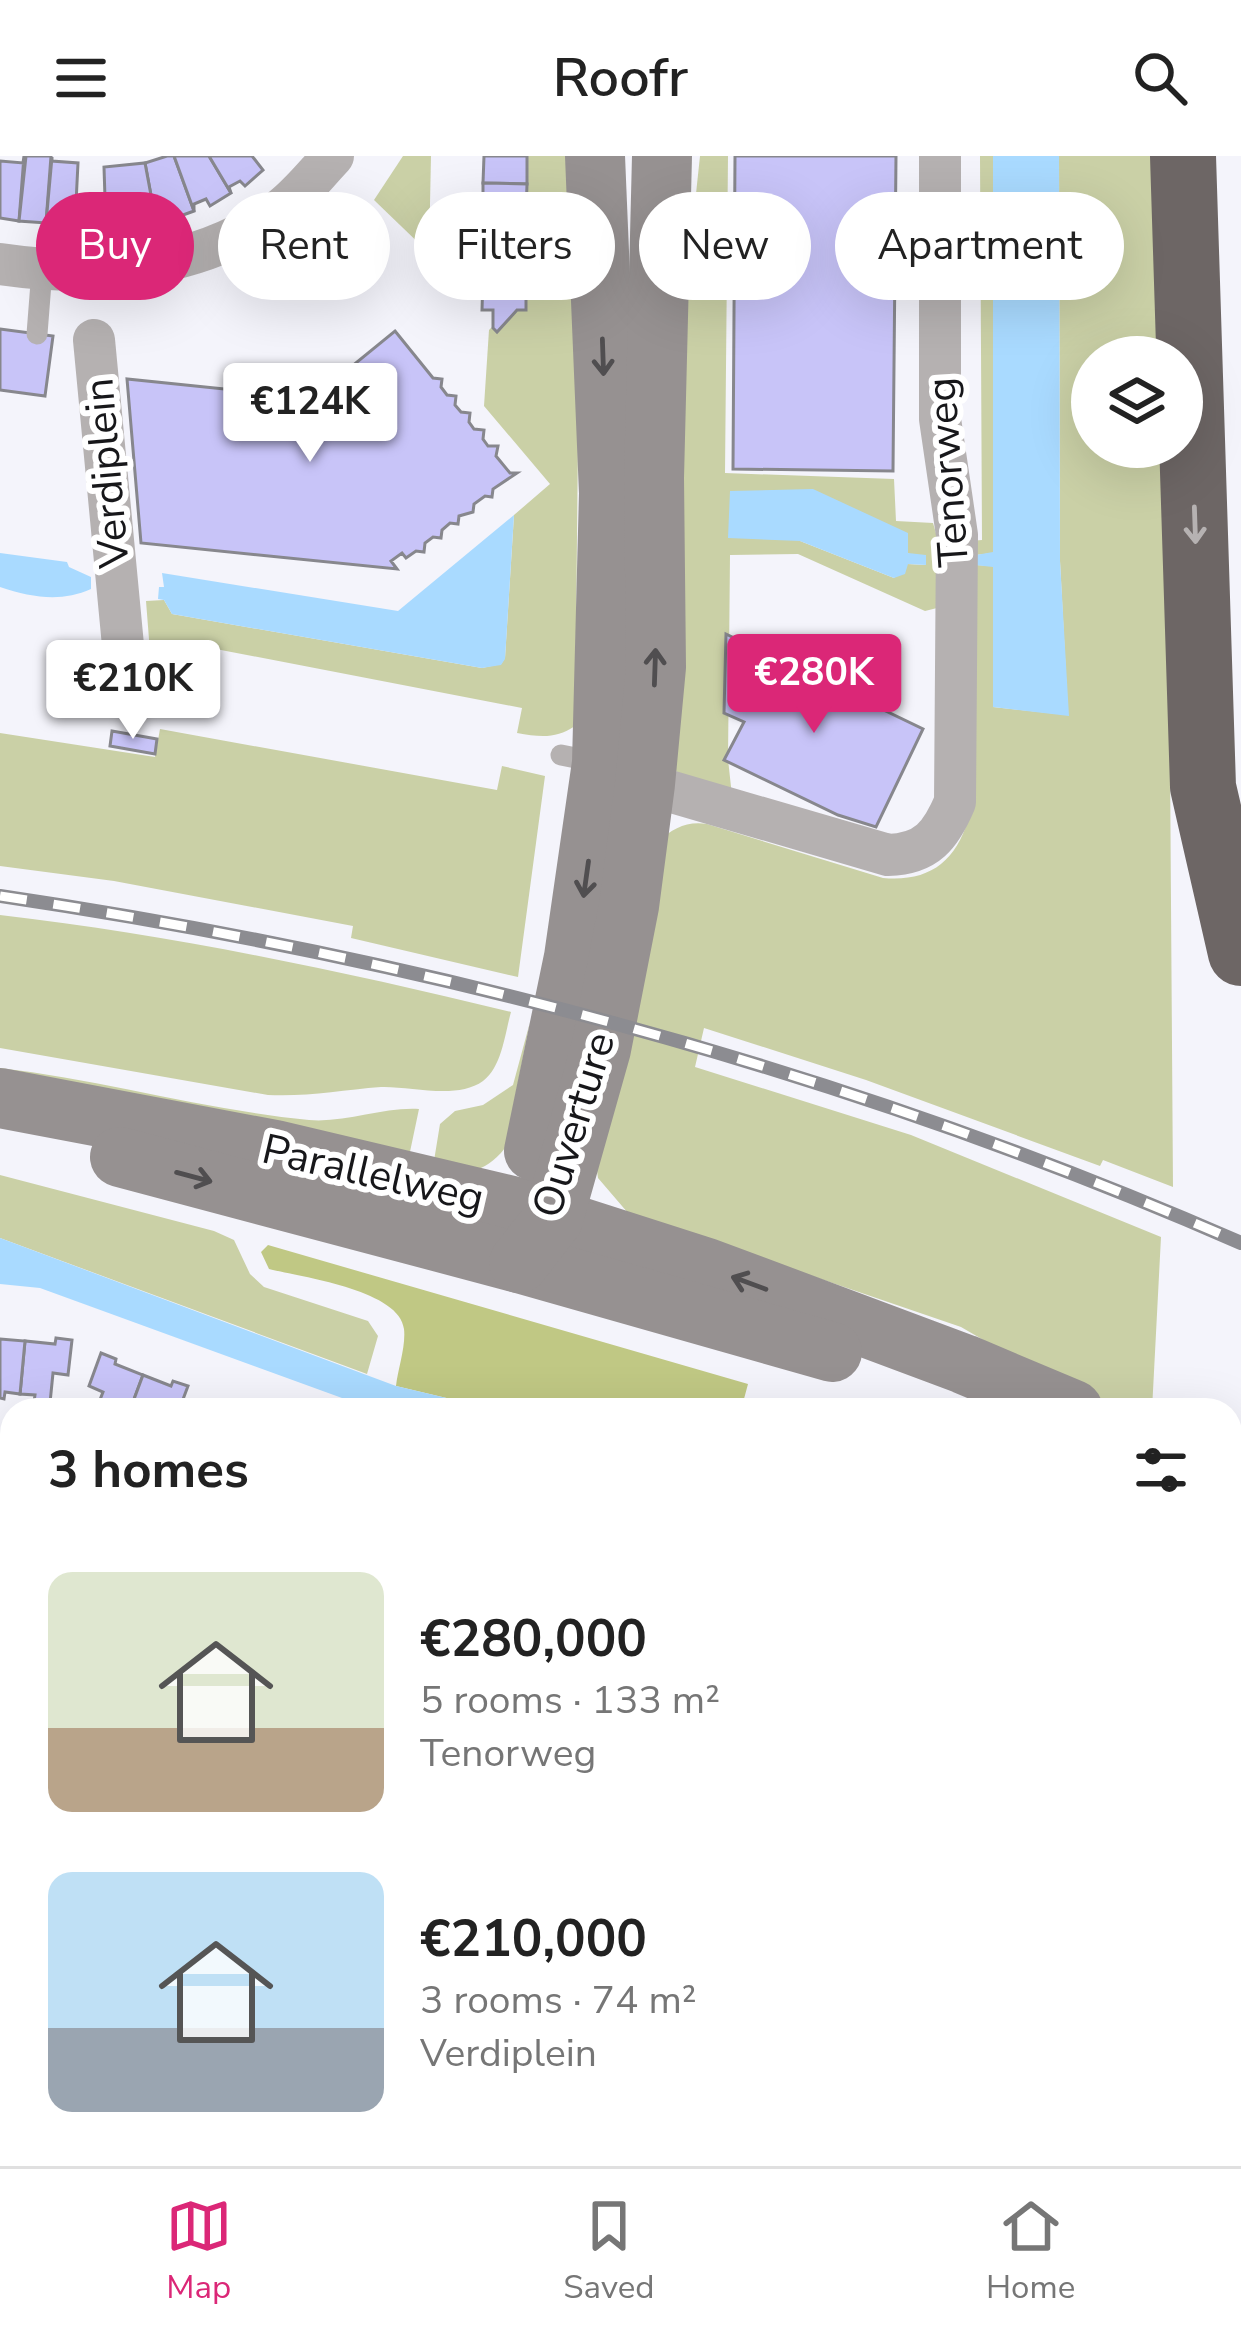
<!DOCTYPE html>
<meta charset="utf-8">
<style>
body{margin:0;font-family:"Nunito Sans",sans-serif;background:#f2f2f2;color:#222;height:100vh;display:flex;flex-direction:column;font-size:45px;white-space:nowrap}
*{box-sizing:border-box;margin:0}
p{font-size:39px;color:#767676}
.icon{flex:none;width:66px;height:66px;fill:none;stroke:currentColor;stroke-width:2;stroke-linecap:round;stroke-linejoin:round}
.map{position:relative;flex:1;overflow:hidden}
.details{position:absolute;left:0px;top:1242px;width:1242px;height:768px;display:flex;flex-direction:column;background:#fff;border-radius:36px 36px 0 0;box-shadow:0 12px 48px #0002}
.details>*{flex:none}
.top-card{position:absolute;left:36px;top:36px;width:1170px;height:108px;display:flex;gap:24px}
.buttons{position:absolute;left:1071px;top:180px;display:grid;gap:24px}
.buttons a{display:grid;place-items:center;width:132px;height:132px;border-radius:50%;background:#fff;box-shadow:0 12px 48px #0002;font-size:60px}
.price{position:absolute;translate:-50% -102px;padding:0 27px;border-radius:12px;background:#fff;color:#222;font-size:39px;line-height:78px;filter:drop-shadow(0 3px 6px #0008)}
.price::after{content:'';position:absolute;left:50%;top:72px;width:36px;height:27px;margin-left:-18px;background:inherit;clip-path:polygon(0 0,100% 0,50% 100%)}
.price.active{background:#db2777;color:#fff}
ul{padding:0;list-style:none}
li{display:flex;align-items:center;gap:36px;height:300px;padding:0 48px}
li span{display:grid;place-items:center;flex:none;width:336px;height:240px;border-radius:24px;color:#555}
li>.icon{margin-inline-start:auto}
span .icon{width:144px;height:144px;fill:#fffc;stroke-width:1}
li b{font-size:51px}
h2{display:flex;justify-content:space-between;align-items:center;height:144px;padding:0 48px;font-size:51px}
.chip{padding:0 42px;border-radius:54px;background:#fff;box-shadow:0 12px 48px #0002;font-size:42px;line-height:108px}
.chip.active{background:#db2777;color:#fff}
header{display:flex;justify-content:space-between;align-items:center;height:156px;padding:0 48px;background:#fff;font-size:54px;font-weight:600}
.tabs{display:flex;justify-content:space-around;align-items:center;height:168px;border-top:3px solid #e0e0e0;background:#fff;font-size:33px;color:#767676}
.tabs a{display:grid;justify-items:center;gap:6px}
.tabs .active{color:#db2777}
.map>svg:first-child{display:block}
</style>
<header><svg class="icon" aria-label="menu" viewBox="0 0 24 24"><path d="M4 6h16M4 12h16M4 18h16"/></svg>Roofr<svg class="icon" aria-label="search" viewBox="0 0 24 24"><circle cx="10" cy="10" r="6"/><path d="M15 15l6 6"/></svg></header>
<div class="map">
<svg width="1241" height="2010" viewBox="0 0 1241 2010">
<rect width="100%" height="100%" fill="#f4f4fb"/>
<!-- green -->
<g fill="#cad0a6" fill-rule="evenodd">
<polygon points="403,0 431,0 429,97 374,44"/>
<path d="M527,0h54l-6,570c-19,13 -35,11 -58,7l5,-25 -353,-68 -4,14 -15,-2 -4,-51 18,-1 8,14 310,54 19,-4 4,-6 9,-143 36,-31 -66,-78 5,-76 4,-4 5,5 19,-21 9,-1z"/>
<path d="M700,0h28l-3,317 169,6 2,42 37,2 5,17 -1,68 -12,3 -127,-57 -68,1 -2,204 4,37 -41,-13 -20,-16 -1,-328zM800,385l108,12 18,12 -19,-1 -13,14z"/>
<path d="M980,0h13v397l-17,2v10l17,1v141l75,8 -8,-154 -1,-405h96l4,201h-67v90h69l9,312 3,428 -70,-27 -3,6 -234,-86 -162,-52 -9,39 216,68 250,102 -9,173h-36l-46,-20 -109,-63 -333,-114 -30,-35 -6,-43 66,-293c15,-14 29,-21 49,-18l176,54c45,4 72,-15 85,-58l2,-279 12,-1z"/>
<polygon points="160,573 497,634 502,610 545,620 518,821 351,782 353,770 114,725 0,710 0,577 155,601"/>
<path d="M0,759c173,20 342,56 511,97 -6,21 -9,55 -28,69 -26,19 -72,5 -102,6 -39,3 -75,10 -113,8l-268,-47z"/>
<path d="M530,866l-25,126c-22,28 -40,24 -73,25l8,-49 15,-13 28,-6 30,-20z"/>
<path d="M0,912c104,12 205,42 309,52 37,3 73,-13 110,-11l-12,57 -407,-80z"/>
<polygon points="0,1019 214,1075 234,1084 250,1118 264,1131 368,1165 378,1180 367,1218 0,1082"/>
<polygon points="925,1998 1059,1998 1060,2010 925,2010"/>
</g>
<!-- forest -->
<path fill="#c0c884" d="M268,1089l480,139 -7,26h-244l-101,-24c2,-17 10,-40 8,-57 -4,-39 -103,-52 -135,-60l-8,-17z"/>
<!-- water -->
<g fill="#a9daff">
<polygon points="993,0 1059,0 1060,405 1069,560 993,551 993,411 975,409 976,399 993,396"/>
<polygon points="813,333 908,377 908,397 926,399 926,409 908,408 905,418 894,422 800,385 728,382 730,335"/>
<polygon points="514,359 505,503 501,509 482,512 172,458 164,444 158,443 159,431 164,431 162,417 398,455"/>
<path d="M0,397l67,9 2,5 22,10v12c-29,13 -58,9 -91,-2z"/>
<polygon points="0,1082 396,1230 497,1254 375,1254 40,1132 0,1128"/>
</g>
<!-- building -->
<g fill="#c8c4f8" stroke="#87878d" stroke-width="3">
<polygon points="24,0 19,65 0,62 0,5 23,7"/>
<polygon points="26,0 51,0 46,67 19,65"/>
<polygon points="167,0 174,0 194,55 172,63 169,56 156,59 156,66 145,7"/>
<polygon points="174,0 209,0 231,37 210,50 206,43 194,48 194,55"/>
<polygon points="209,0 252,0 263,14 245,30 240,25 229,31 231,37"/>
<polygon points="484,0 527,0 527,28 483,27"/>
<polygon points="735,0 896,0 893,315 733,313"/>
<polygon points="52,1 52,5 78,7 75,67 46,67"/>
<polygon points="145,7 156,66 132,70 131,63 115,64 115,42 105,42 104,11"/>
<polygon points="483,27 527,28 526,59 483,59"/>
<rect x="483" y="59" width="43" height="30"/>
<rect x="483" y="89" width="43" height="32"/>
<polygon points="483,121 526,121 526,154 517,154 497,176 493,172 493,154 482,154"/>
<polygon points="0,173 53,180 45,240 0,234"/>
<polygon points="395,175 433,222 442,223 441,231 447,239 456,240 455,249 461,256 470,257 469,266 474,273 484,274 483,283 488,290 498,290 496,300 510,317 517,317 493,333 492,341 485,340 474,348 473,356 459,360 458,368 450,367 442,374 441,382 433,381 425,387 424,396 416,395 406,402 402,397 391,405 397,413 141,387 127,223 313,242"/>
<polygon points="726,478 923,573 876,671 838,659 724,604 744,566 724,557"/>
<polygon points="112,575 157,583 155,598 110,590"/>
<polygon points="56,1182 72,1184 68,1219 53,1217 50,1247 34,1246 35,1239 20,1238 25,1185 55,1188"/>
<polygon points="0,1183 25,1185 20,1238 5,1236 4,1243 0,1242"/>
<polygon points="101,1197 116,1203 115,1208 143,1219 130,1254 96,1254 103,1236 89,1230"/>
<polygon points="143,1219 171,1230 173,1225 188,1230 179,1254 130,1254"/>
<polygon points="12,1960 10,1996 14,2010 0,2010 0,1963"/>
<polygon points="599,1998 619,1998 643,2010 593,2010"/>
<polygon points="619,1998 670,1998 664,2010 643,2010"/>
<rect x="789" y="1998" width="65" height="12"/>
</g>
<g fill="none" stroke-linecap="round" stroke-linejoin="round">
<!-- secondary-tunnel -->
<polyline stroke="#d3d3d9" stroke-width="60" stroke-dasharray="60 30" stroke-linecap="butt" points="1230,1328 1241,1334"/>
<!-- lane -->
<g stroke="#b5b1b1" stroke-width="21">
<polyline points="37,178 42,114"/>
<polyline points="561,599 596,606"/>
</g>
<!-- street -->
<g stroke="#b5b1b1" stroke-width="42">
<path d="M0,108c95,14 201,5 280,-54 20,-15 36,-36 53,-54"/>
<polyline points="94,184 126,521"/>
<path d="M622,617l23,11 243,71c39,-1 53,-20 67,-53l2,-267 -17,-116v-263"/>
<polyline points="12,1296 3,1407 12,1421"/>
<polyline points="0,1514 5,1511 12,1438"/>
<polyline points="0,1645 12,1663"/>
<polyline points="12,1703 2,1780 12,1798"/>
<polyline points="70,1998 71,2010"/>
<polyline points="554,2010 560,1998"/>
<polyline points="895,2010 896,1998"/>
</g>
<!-- secondary -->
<g stroke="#969191" stroke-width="60">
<polyline points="0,942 275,994 520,1052 707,1112 964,1208 1073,1254"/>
<polyline points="534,995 574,801 602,607 609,337 595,0"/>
<polyline points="120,1001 519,1107 832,1196"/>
<polyline points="519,1107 553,1063 601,893 629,750 645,628 656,511 654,322 662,0"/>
</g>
<!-- highway -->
<polyline stroke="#6d6665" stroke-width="66" points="1183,0 1203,631 1241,797"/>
<defs>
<path id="rail" d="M0,740c426,63 846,174 1241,347"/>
</defs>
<!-- rail casing -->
<use href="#rail" stroke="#8c8c91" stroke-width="14"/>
<!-- rail -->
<use href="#rail" stroke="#fff" stroke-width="9" stroke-dasharray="27" stroke-linecap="butt"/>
</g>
<!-- one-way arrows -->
<defs><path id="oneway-shaft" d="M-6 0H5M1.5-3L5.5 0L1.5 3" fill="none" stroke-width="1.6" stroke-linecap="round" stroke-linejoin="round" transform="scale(3)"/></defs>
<g stroke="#504e50">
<use href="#oneway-shaft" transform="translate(603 201) rotate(88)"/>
<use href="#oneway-shaft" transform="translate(655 511) rotate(-88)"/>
<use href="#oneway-shaft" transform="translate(586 723) rotate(98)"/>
<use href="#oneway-shaft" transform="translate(194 1021) rotate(15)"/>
<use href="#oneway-shaft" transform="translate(749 1127) rotate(-160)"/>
</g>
<use stroke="#b6b2b2" href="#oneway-shaft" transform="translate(1195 369) rotate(88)"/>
<g text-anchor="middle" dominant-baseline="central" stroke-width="12" stroke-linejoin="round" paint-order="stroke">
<!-- street labels -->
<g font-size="42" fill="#17171a" stroke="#fff">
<text transform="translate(948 316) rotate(-94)">Tenorweg</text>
<text transform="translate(107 317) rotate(-95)">Verdiplein</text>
<text transform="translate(574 969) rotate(-73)">Ouverture</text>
<text transform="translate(373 1018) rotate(13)">Parallelweg</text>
</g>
</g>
</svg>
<div class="buttons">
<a><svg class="icon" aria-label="layers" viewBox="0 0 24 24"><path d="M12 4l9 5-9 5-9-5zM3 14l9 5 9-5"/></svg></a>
</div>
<b class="price" style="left:310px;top:309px">€124K</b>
<b class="price active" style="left:814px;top:580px">€280K</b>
<b class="price" style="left:133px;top:586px">€210K</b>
<div class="top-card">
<a class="chip active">Buy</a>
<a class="chip">Rent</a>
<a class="chip">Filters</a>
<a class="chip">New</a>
<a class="chip">Apartment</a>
</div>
<section class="details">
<h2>3 homes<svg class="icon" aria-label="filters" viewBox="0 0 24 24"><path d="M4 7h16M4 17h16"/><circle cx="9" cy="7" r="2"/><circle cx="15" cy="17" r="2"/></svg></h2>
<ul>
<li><span style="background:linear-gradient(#dfe7d0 65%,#b9a48a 0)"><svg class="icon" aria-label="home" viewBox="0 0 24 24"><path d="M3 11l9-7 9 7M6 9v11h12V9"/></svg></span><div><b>€280,000</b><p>5 rooms · 133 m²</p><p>Tenorweg</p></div></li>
<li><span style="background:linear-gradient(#bfe0f5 65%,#9aa5b1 0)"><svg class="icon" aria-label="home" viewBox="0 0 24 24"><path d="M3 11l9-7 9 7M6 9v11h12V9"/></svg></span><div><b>€210,000</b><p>3 rooms · 74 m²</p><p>Verdiplein</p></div></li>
</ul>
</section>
</div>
<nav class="tabs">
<a class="active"><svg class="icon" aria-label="map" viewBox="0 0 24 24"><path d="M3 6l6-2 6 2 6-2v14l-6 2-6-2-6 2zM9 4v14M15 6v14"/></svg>Map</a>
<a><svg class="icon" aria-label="saved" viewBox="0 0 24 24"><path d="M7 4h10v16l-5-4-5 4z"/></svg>Saved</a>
<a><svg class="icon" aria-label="home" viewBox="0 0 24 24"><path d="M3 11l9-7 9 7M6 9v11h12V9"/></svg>Home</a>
</nav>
